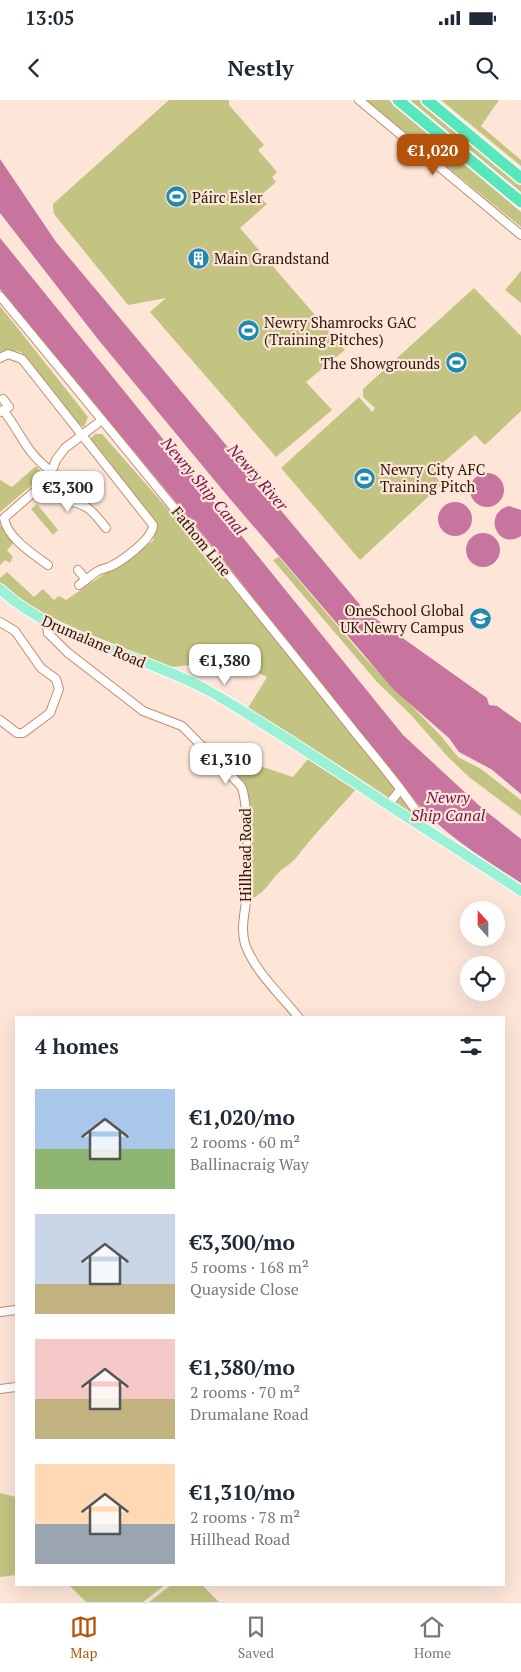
<!DOCTYPE html>
<meta charset="utf-8">
<style>
body{margin:0;font-family:"PT Serif",serif;background:#f6f6f7;color:#1f2937;height:100vh;display:flex;flex-direction:column;font-size:19px;white-space:nowrap}
*{box-sizing:border-box;margin:0}
p{font-size:16px;color:#747a83}
.icon{flex:none;width:28px;height:28px;fill:none;stroke:currentColor;stroke-width:2;stroke-linecap:round;stroke-linejoin:round}
.map{position:relative;flex:1;overflow:hidden}
.side{position:absolute;left:15px;top:916px;width:490px;height:570px;display:flex;flex-direction:column;background:#fff;border-radius:0px;box-shadow:0 5px 20px #0002}
.side>*{flex:none}
.needle{width:32px;rotate:339deg}
.buttons{position:absolute;left:460px;top:801px;display:grid;gap:10px}
.buttons a{display:grid;place-items:center;width:45px;height:45px;border-radius:50%;background:#fff;box-shadow:0 5px 20px #0002;font-size:25px}
.price{position:absolute;translate:-50% -42px;padding:0 11px;border-radius:10px;background:#fff;color:#222;font-size:16px;line-height:32px;filter:drop-shadow(0 1px 2px #0008)}
.price::after{content:'';position:absolute;left:50%;top:30px;width:15px;height:11px;margin-left:-8px;background:inherit;clip-path:polygon(0 0,100% 0,50% 100%)}
.price.current{background:#b45309;color:#fff}
ul{padding:0;list-style:none}
li{display:flex;align-items:center;gap:15px;height:125px;padding:0 20px}
li span{display:grid;place-items:center;flex:none;width:140px;height:100px;border-radius:0px;color:#555}
li>.icon{margin-inline-start:auto}
span .icon{width:60px;height:60px;fill:#fffc;stroke-width:1}
li b{font-size:21px}
h2{display:flex;justify-content:space-between;align-items:center;height:60px;padding:0 20px;font-size:21px}
.status{display:flex;justify-content:space-between;align-items:center;height:35px;padding:0 25px;background:#fff;direction:ltr}
.status svg{height:14px;fill:currentColor}
header{display:flex;justify-content:space-between;align-items:center;height:65px;padding:0 20px;background:#fff;font-size:22px;font-weight:700}
.tabs{display:flex;justify-content:space-around;align-items:center;height:70px;border-top:1px solid #e0e1e3;background:#fff;font-size:14px;color:#747a83}
.tabs a{display:grid;justify-items:center;gap:2px}
.tabs .current{color:#b45309}
.map>svg:first-child{display:block}
</style>
<div class="status"><b>13:05</b><svg viewBox="0 0 49 12"><path d="M0 12V9h3v3zM5 12V6h3v6zM10 12V3h3v9zM15 12V0h3v12zM26 1h20v11H26zM47 4h2v5h-2z"/></svg></div>
<header><svg class="icon" aria-label="back" viewBox="0 0 24 24"><path d="M15 5l-7 7 7 7"/></svg>Nestly<svg class="icon" aria-label="search" viewBox="0 0 24 24"><circle cx="10" cy="10" r="6"/><path d="M15 15l6 6"/></svg></header>
<div class="map">
<svg width="521" height="1502" viewBox="0 0 521 1502">
<rect width="100%" height="100%" fill="#fde5d8"/>
<!-- green -->
<g fill="#c3c481">
<polygon points="169,0 229,0 229,5 264,45 258,50 277,72 272,77 276,82 259,97 267,104 240,128 345,250 306,282 332,310 276,357 150,212 166,198 128,205 54,114 53,104"/>
<polygon points="366,0 389,0 521,112 521,127"/>
<polygon points="410,0 421,0 521,84 521,92"/>
<polygon points="441,0 499,0 481,26 521,60 521,66"/>
<polygon points="521,171 521,203 505,190"/>
<polygon points="474,188 521,236 521,311 485,345 475,335 432,372 442,384 360,460 281,368 359,297 372,312 375,308 363,297 363,289"/>
<polygon points="0,206 88,317 84,327 76,322 21,252 8,250 0,254"/>
<polygon points="95,334 102,334 181,424 187,421 422,721 322,659 248,608 267,577 240,564 223,561 164,568 47,516 8,491 0,482 0,478 7,472 34,497 43,489 54,500 59,496 66,500 153,441 157,423 90,339"/>
<polygon points="36,366 42,373 40,378 0,412 0,380 12,387"/>
<polygon points="37,404 58,430 53,435 31,409"/>
<polygon points="0,425 13,439 12,445 7,450 13,457 10,463 5,460 0,465"/>
<polygon points="279,457 362,555 440,635 458,657 481,669 521,700 521,716 469,677 447,656 411,615 377,582 273,460"/>
<path d="M196,638l58,26 39,13 15,-18 49,29c-20,23 -43,46 -61,70 -4,5 -10,8 -15,12 -11,11 -15,22 -30,29l-7,-105z"/>
<polygon points="0,1393 16,1397 16,1475 0,1477"/>
<polygon points="69,1485 165,1485 143,1502 86,1502"/>
<polygon points="171,1485 202,1485 219,1502 149,1502"/>
</g>
<!-- water -->
<g fill="#c7749e">
<polygon points="0,59 56,142 366,512 487,598 489,605 497,606 521,623 521,694 491,669 459,652 449,638 394,590 225,393 97,238 0,113"/>
<path d="M0,138l403,497 80,74 38,30v44c-37,-24 -75,-47 -104,-80l-204,-256 -213,-258z"/>
<circle cx="487" cy="390" r="17"/>
<circle cx="455" cy="419" r="17"/>
<path d="M509,406l12,4v26c-24,15 -39,-23 -12,-30z"/>
<circle cx="483" cy="450" r="17"/>
</g>
<g fill="none" stroke-linecap="round" stroke-linejoin="round">
<defs>
<g id="minor">
<polyline points="359,0 521,135"/>
<path d="M0,196c118,143 235,285 350,430 12,16 73,86 73,100"/>
<path d="M0,258l8,-4 14,5 131,166c0,14 -32,37 -44,42 -4,2 -8,2 -11,4 -7,4 -13,10 -19,14"/>
<path d="M3,310c19,24 22,42 48,61"/>
<polyline points="0,312 9,307 3,299"/>
<path d="M49,379l22,23c18,2 24,13 35,26"/>
<path d="M48,465c-15,-11 -41,-27 -44,-47l45,-39 7,-19 9,-12 37,-28"/>
<polyline points="78,470 86,480"/>
<polyline points="0,522 15,531 41,568 56,579 59,589 50,613 23,633 17,633 0,620"/>
<path d="M46,522l2,11 19,19 76,59 39,15 59,60c8,16 7,85 6,106 -1,17 -7,35 -2,52 10,28 36,51 54,74"/>
<polyline points="388,705 400,690"/>
<polyline points="0,1212 16,1210"/>
<polyline points="0,1289 16,1287"/>
</g>
<path id="major" d="M0,489c53,50 144,66 209,102 56,32 109,68 163,103 49,33 100,64 149,97"/>
<g id="highway">
<polyline points="398,0 521,102"/>
<polyline points="427,0 521,78"/>
</g>
</defs>
<!-- minor casing -->
<use href="#minor" stroke="#c28c6e" stroke-width="10"/>
<!-- major casing -->
<use href="#major" stroke="#fff" stroke-width="12"/>
<!-- highway casing -->
<use href="#highway" stroke="#fff" stroke-width="14"/>
<!-- minor -->
<use href="#minor" stroke="#fff" stroke-width="8"/>
<!-- major -->
<use href="#major" stroke="#9af1d6" stroke-width="10"/>
<!-- highway -->
<use href="#highway" stroke="#57e7bb" stroke-width="11"/>
</g>
<!-- icons -->
<defs>
<symbol id="stadium-disc" viewBox="-11 -11 22 22"><circle r="9.5" fill="#2089b1" stroke="#fde5d8"/><path d="M0-5a6.5 5 0 1 0 0 10a6.5 5 0 1 0 0-10ZM-3.5-1.8h7v3.6h-7Z" fill="#fff"/></symbol>
<symbol id="building-disc" viewBox="-11 -11 22 22"><circle r="9.5" fill="#2089b1" stroke="#fde5d8"/><path d="M-4-6H4V6H1V3H-1V6H-4ZM-2.5-4.3h1.7v1.8h-1.7ZM.8-4.3h1.7v1.8H.8ZM-2.5-1h1.7V.8h-1.7ZM.8-1h1.7V.8H.8Z" fill="#fff"/></symbol>
<symbol id="school-disc" viewBox="-11 -11 22 22"><circle r="9.5" fill="#2089b1" stroke="#fde5d8"/><path d="M0-5L7-2L0 1L-7-2ZM-4 1L0 2.5L4 1V4Q0 6-4 4Z" fill="#fff"/></symbol>
</defs>
<g fill-rule="evenodd">
<use href="#stadium-disc" x="164" y="84" width="25" height="25"/>
<use href="#building-disc" x="186" y="146" width="25" height="25"/>
<use href="#stadium-disc" x="236" y="218" width="25" height="25"/>
<use href="#stadium-disc" x="444" y="250" width="25" height="25"/>
<use href="#stadium-disc" x="352" y="366" width="25" height="25"/>
<use href="#school-disc" x="468" y="506" width="25" height="25"/>
</g>
<g text-anchor="middle" dominant-baseline="central" stroke-width="4.5" stroke-linejoin="round" paint-order="stroke">
<!-- poi labels -->
<g font-size="15" fill="#2c170c" stroke="#fde5d8" text-anchor="start">
<text x="192" y="97">Páirc Esler</text>
<text x="214" y="158">Main Grandstand</text>
<text x="264" y="222">Newry Shamrocks GAC<tspan x="264" dy="17">(Training Pitches)</tspan></text>
<text x="440" y="263" text-anchor="end">The Showgrounds</text>
<text x="380" y="369">Newry City AFC<tspan x="380" dy="17">Training Pitch</tspan></text>
<text x="464" y="510" text-anchor="end">OneSchool Global<tspan x="464" dy="17">UK Newry Campus</tspan></text>
</g>
<!-- street labels -->
<g font-size="15" fill="#2c170c" stroke="#fde5d8">
<text transform="translate(202 441) rotate(51)">Fathom Line</text>
<text transform="translate(94 541) rotate(23)">Drumalane Road</text>
<text transform="translate(245 755) rotate(-90)">Hillhead Road</text>
</g>
<!-- water labels -->
<g font-size="16" font-style="italic" fill="#76124f" stroke="#fde5d8">
<text transform="translate(258 377) rotate(49)">Newry River</text>
<text transform="translate(204 386) rotate(50)">Newry Ship Canal</text>
<text x="448" y="697">Newry<tspan x="448" dy="18">Ship Canal</tspan></text>
</g>
</g>
</svg>
<div class="buttons">
<a><svg class="needle" viewBox="-14 -14 28 28"><path d="M0-13l5 13h-10z" fill="#e53935"/><path d="M0 13l5-13h-10z" fill="#747a83"/></svg></a>
<a><svg class="icon" aria-label="locate" viewBox="0 0 24 24"><circle cx="12" cy="12" r="6"/><path d="M12 2v4M12 18v4M2 12h4M18 12h4"/></svg></a>
</div>
<b class="price current" style="left:433px;top:76px">€1,020</b>
<b class="price" style="left:68px;top:413px">€3,300</b>
<b class="price" style="left:225px;top:586px">€1,380</b>
<b class="price" style="left:226px;top:685px">€1,310</b>
<section class="side">
<h2>4 homes<svg class="icon" aria-label="filters" viewBox="0 0 24 24"><path d="M4 7h16M4 17h16"/><circle cx="9" cy="7" r="2"/><circle cx="15" cy="17" r="2"/></svg></h2>
<ul>
<li><span style="background:linear-gradient(#a9c7e8 60%,#8fb573 0)"><svg class="icon" aria-label="home" viewBox="0 0 24 24"><path d="M3 11l9-7 9 7M6 9v11h12V9"/></svg></span><div><b>€1,020/mo</b><p>2 rooms · 60 m²</p><p>Ballinacraig Way</p></div></li>
<li><span style="background:linear-gradient(#c9d6e8 70%,#c2b280 0)"><svg class="icon" aria-label="home" viewBox="0 0 24 24"><path d="M3 11l9-7 9 7M6 9v11h12V9"/></svg></span><div><b>€3,300/mo</b><p>5 rooms · 168 m²</p><p>Quayside Close</p></div></li>
<li><span style="background:linear-gradient(#f6c9c9 60%,#c2b280 0)"><svg class="icon" aria-label="home" viewBox="0 0 24 24"><path d="M3 11l9-7 9 7M6 9v11h12V9"/></svg></span><div><b>€1,380/mo</b><p>2 rooms · 70 m²</p><p>Drumalane Road</p></div></li>
<li><span style="background:linear-gradient(#ffd9b3 60%,#9aa5b1 0)"><svg class="icon" aria-label="home" viewBox="0 0 24 24"><path d="M3 11l9-7 9 7M6 9v11h12V9"/></svg></span><div><b>€1,310/mo</b><p>2 rooms · 78 m²</p><p>Hillhead Road</p></div></li>
</ul>
</section>
</div>
<nav class="tabs">
<a class="current"><svg class="icon" aria-label="map" viewBox="0 0 24 24"><path d="M3 6l6-2 6 2 6-2v14l-6 2-6-2-6 2zM9 4v14M15 6v14"/></svg>Map</a>
<a><svg class="icon" aria-label="saved" viewBox="0 0 24 24"><path d="M7 4h10v16l-5-4-5 4z"/></svg>Saved</a>
<a><svg class="icon" aria-label="home" viewBox="0 0 24 24"><path d="M3 11l9-7 9 7M6 9v11h12V9"/></svg>Home</a>
</nav>
